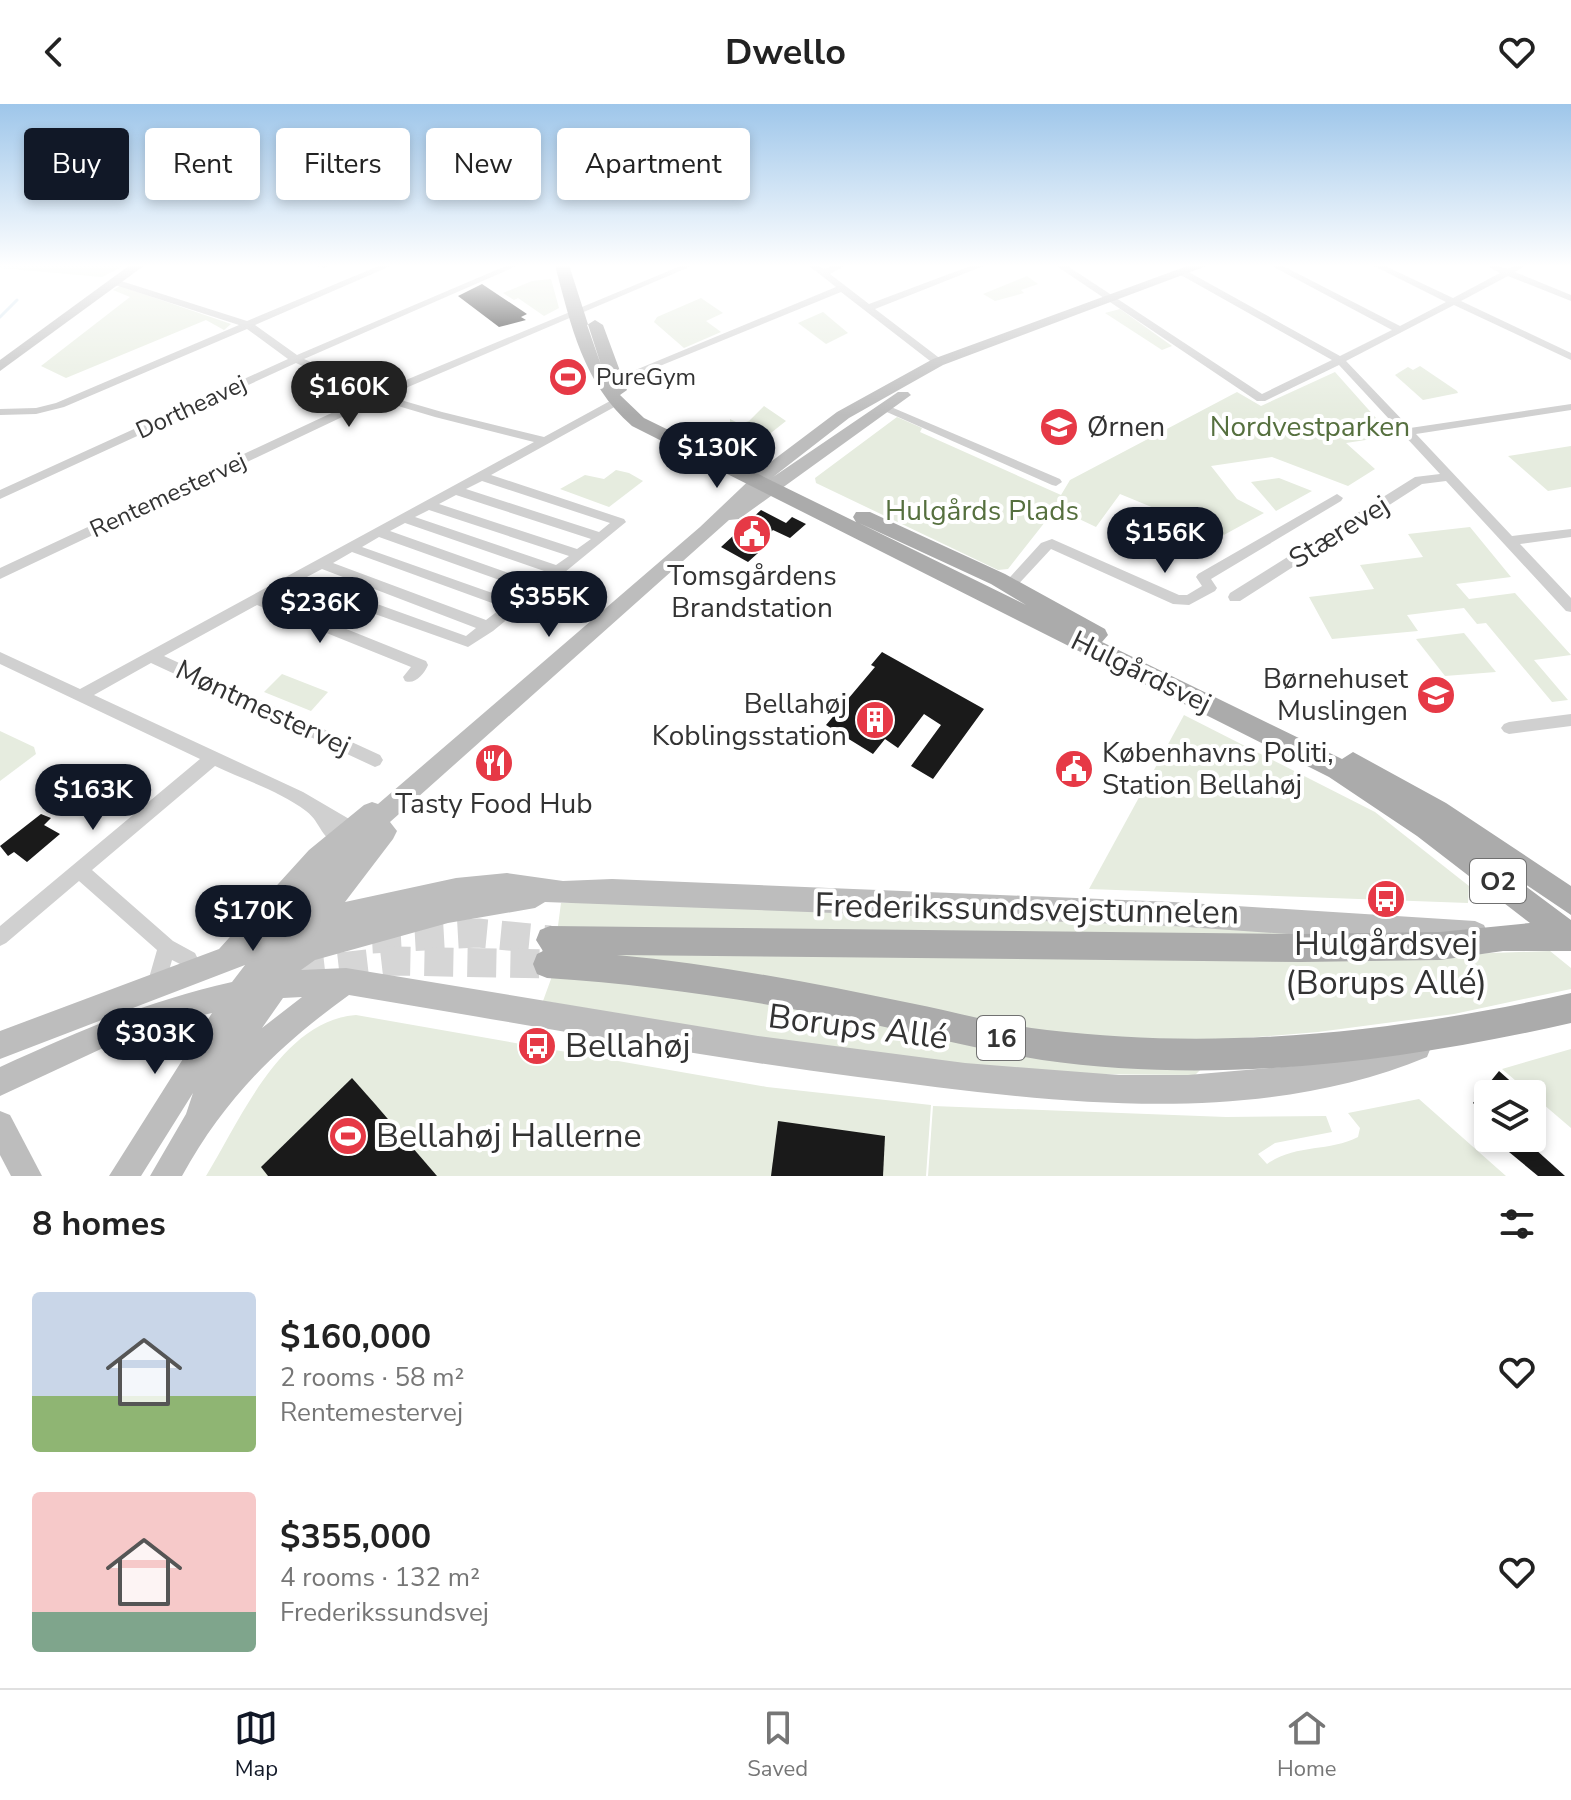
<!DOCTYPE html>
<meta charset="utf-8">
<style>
body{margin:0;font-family:"Nunito Sans",sans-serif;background:#f2f2f2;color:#222;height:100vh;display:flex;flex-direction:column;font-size:30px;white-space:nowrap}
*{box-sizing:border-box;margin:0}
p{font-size:26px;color:#767676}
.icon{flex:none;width:44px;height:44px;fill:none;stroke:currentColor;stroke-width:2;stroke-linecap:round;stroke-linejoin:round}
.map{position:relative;height:1072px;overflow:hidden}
.drawer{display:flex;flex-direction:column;background:#fff;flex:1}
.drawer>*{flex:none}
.hud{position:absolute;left:24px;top:24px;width:800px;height:72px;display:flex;gap:16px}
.fabs{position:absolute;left:1474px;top:976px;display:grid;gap:16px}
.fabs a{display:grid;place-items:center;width:72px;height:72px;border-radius:8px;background:#fff;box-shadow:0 4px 12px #0003;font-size:40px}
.price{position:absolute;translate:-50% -68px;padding:0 18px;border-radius:28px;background:#111827;color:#fff;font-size:26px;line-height:52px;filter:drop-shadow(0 2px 4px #0008)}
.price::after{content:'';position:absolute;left:50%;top:48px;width:24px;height:18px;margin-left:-12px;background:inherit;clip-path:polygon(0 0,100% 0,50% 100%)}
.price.on{background:#222;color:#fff}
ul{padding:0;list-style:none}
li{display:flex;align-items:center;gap:24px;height:200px;padding:0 32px}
li span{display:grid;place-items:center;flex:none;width:224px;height:160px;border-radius:8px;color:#555}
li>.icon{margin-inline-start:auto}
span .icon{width:96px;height:96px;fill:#fffc;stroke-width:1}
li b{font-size:34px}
h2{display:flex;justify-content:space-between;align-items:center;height:96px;padding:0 32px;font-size:34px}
.pill{padding:0 28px;border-radius:8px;background:#fff;box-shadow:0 4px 12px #0003;font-size:28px;line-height:72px}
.pill.on{background:#111827;color:#fff}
header{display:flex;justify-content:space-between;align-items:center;height:104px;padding:0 32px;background:#fff;font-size:36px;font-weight:700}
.tab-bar{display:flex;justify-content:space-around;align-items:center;height:112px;border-top:2px solid #e0e0e0;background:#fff;font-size:22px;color:#767676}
.tab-bar a{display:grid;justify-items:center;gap:4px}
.tab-bar .on{color:#111827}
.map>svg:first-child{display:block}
</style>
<header><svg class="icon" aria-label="back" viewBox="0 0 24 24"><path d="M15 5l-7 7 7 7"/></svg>Dwello<svg class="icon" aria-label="heart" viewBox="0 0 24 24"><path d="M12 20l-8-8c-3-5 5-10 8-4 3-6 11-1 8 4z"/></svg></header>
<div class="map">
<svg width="1571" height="1072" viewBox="0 0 1571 1072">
<rect width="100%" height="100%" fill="#fff"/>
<!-- green -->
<g fill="#e6ecdf">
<polygon points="0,161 126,161 102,173 0,164"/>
<polygon points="1027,172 1038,180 1021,186 1024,189 995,197 983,190"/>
<polygon points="551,175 559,204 544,212 518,194 514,196 503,189 532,177"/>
<polygon points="120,182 231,220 224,226 206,216 66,274 41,262 130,193 113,186"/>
<polygon points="701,194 723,209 706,217 721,228 684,244 654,218 657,213"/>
<polygon points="1120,205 1172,242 1162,246 1105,209"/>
<polygon points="823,208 848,229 826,240 798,219"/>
<polygon points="1420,262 1457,287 1458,289 1423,296 1395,271 1408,263 1413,266"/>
<polygon points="1335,268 1392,332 1346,339 1375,365 1348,382 1272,353 1211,362 1237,395 1264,409 1222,432 1120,390 1096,423 1056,404 1008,465 998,466 816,379 815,374 897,313 922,324 920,328 1061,391 1070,376 1237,288 1261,302"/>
<polygon points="764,302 786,317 762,336 730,322 730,315 740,320 749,317"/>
<polygon points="1571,342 1571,383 1548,387 1508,352"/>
<polygon points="616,366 629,369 643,377 609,403 560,385 585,371 604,375"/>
<polygon points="1279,374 1312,387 1276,407 1251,378"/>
<polygon points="1470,423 1511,473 1456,480 1469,495 1515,489 1571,551 1534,556 1568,596 1552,598 1486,519 1477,520 1464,504 1407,511 1418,527 1332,535 1309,493 1374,485 1360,461 1423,453 1408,430"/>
<polygon points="1464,529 1496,568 1445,572 1416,535"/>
<polygon points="282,570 328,588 311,607 264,588"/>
<polygon points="1184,611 1375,708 1469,782 1468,799 1089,785"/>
<polygon points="0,627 34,643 36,650 0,677"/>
<polygon points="661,797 1332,827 1466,850 1550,847 1571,864 1571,885 1454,910 1318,928 1232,935 1195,971 1073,970 867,952 543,897 551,875 561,799"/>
<path d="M356,911l411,72 164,18 -5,71h-720c35,-57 75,-155 150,-161z"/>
<polygon points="1571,945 1571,1024 1502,965"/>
<path d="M1419,995l87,77h-578l5,-70 293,11 100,-1 6,16 -57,11 -17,11 9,10c28,-20 62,-12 91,-27l2,-9 -12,-15z"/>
</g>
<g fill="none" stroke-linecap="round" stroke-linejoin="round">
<!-- stream -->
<polyline stroke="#cfe2ee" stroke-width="3" points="0,213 17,196"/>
</g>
<!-- building -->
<g fill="#1a1a1a">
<polygon points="482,180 527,210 521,213 526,216 499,223 458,192"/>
<polygon points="761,406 786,419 792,413 806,420 790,434 773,426 752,445 758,449 748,458 721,443"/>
<polygon points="882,548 984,605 933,675 911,662 941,621 924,610 898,644 885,635 873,650 826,621 875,563 871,561"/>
<polygon points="41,710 51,714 44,721 60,730 27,758 14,748 8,752 0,742"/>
<polygon points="1499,967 1525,990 1488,990 1488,1012 1473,999"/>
<polygon points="352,974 375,1000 437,1072 268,1072 261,1063"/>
<polygon points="778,1017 885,1032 883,1072 771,1072"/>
<polygon points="1492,1034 1523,1034 1565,1072 1538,1072"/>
</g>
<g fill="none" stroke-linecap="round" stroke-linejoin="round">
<!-- primary-tunnel -->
<g stroke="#d6d6d6" stroke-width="29" stroke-dasharray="29 14" stroke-linecap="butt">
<polyline points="372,835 478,829 550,836"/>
<polyline points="296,868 392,857 547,860"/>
</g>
<!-- street -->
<g fill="#d0d0d0" fill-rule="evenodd">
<polygon points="313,161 330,161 325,164"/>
<path d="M381,161h12l-138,60 42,30 211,-90h11l-215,94 73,33 306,-127h11l-307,131 55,16 102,25 66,-36h8v4l-127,70 133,44 2,3 -133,109 -25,16 -175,-62 -24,13 157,63 2,4c-4,9 -13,20 -23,16l-2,-4 8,-10 -154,-62 -93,51 216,99 3,5 -3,5 -5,2 -224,-104 -57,32 209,97 53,31 2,5 -2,5 -6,2 4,7 -2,5 -6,3c-27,-11 -24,-27 -40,-39 -26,-20 -62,-31 -91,-45l-123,104 81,71 22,12 3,6v15l-3,6 -6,3 -6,-3 -3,-16 -8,-4 -9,32 -7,2 -7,-2 -2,-7 10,-35 -78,-69 -73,62 -6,3v-20l200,-167 -200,-95v-12l80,37 454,-247 -99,-25 -57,-17 -378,179v-11l368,-172 -72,-33 -296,136v-9l288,-131 -41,-30 -183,78 -28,7 -36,1v-6l36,-1 20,-5 183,-78 -127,-41v-4h6l129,41zM482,377l128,42 -11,9 -133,-43zM456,391l135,44 -14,10 -138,-45zM429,406l140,46 -13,9 -141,-48zM405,419l142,49 -13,10 -144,-51zM379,433l146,52 -13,11 -150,-53zM352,448l151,55 -17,13 -153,-57zM322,465l154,59 -10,8 -161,-58z"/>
<polygon points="808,161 818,161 824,165 835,161 846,161 830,170 869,200 973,161 986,161 875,205 942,256 942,260 934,260 841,188 618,279 610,279 609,277 836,183"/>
<polygon points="1055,161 1066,161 1262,290 1332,256 1179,170 1179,166 1185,166 1340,252 1392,226 1270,161 1281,161 1400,222 1446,198 1372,161 1383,161 1453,194 1500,169 1485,161 1497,161 1507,165 1515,161 1526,161 1515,168 1571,191 1571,197 1508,172 1461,197 1571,249 1571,256 1454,201 1346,257 1410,324 1571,300 1571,306 1416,330 1512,432 1571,425 1571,433 1520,440 1571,494 1571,508 1566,507 1446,377 1422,380 1240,497 1230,497 1228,493 1230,489 1415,373 1440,370 1339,261 1265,297 1257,297"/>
<polygon points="884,300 1060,375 1062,378 1056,382 1052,381 880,305 880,301"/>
<polygon points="1337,390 1343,394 1341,397 1211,475 1217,484 1215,487 1189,501 1173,500 1051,445 1014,485 1004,485 1002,482 1041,439 1052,435 1179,491 1187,491 1202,482 1196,473 1198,470"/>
<polygon points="1571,610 1571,622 1509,630 1504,628 1501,624 1504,620 1509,618"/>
</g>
<!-- secondary -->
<g fill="#bdbdbd" fill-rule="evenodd">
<polygon points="130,161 145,161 0,267 0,256"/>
<path d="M1190,161h19l-266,100 -94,53 -76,59 125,-85h10l3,3 -172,124 -10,1 -339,302 7,9 -4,8 -48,63 111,-24 51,-5 56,8 49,-2 561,23 302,19 9,4 4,9 -4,9 -9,4 -302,-21 -628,-24 -10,6 -87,15 -133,37 -14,10 45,-2 412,68 207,27 154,12h69l105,-9 31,-5 93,-28 10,4 4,10 -4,10c-179,74 -383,44 -569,20 -170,-22 -339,-54 -509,-82 -72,52 -124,103 -167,181h-32l36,-62 7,-21 -52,83h-32l103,-163 -39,9 -57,20 -116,54v-29c81,-37 145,-65 232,-85l13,-17 -245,94v-28l219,-82 90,-99 55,-45 8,-3 6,2 322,-277 60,-57 77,-58 96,-53zM302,893l-40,31 21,-30z"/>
<polygon points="0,1007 10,1011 42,1072 11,1072 0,1051"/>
</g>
<!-- primary -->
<path fill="#ababab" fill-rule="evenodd" d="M555,161h14l32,100 -14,-40 8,-5 8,5 24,65 -7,5 24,23 212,104 -3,-5 3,-5h14l135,62 100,55 3,6 -6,7 240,117 11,-7 93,51 125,83v29l-71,-48 71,53v31h-68l-63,9 -139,2 -684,-7c98,9 196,28 293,48 46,9 90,22 137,27 177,21 351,2 524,-37v30c-173,39 -352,62 -529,37 -58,-9 -114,-24 -171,-36 -108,-22 -215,-39 -324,-46l-10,-4 -4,-10 4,-10 6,-3 -7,-11 4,-10 10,-4 751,8 139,-2 90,-9 -113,-87 -88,-59 -697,-351c-49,-43 -61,-100 -77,-161zM859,419l132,61 35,21z"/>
</g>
<!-- sky -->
<linearGradient id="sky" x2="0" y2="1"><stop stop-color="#9ec6ea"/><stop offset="0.52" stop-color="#fff"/><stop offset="1" stop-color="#fff" stop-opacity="0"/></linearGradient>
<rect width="1571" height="311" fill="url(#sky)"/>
<!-- icons -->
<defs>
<symbol id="stadium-disc" viewBox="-11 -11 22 22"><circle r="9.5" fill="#e63946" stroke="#fff"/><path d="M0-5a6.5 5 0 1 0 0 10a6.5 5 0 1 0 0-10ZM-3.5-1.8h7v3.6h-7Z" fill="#fff"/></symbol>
<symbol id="school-disc" viewBox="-11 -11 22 22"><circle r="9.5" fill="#e63946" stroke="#fff"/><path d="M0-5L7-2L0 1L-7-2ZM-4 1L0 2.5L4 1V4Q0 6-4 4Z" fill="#fff"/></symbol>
<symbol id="civic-disc" viewBox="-11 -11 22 22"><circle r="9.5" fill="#e63946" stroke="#fff"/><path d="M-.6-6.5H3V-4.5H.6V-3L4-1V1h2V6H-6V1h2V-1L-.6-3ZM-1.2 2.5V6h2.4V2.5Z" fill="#fff"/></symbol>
<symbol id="building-disc" viewBox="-11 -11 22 22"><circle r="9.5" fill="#e63946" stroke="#fff"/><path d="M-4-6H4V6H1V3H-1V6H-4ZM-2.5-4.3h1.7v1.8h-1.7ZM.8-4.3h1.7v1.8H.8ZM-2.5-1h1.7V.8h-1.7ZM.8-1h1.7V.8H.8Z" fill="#fff"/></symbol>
<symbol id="restaurant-disc" viewBox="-11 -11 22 22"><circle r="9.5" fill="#e63946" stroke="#fff"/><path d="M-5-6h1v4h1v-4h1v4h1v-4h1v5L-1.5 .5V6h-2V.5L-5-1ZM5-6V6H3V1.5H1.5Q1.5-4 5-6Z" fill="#fff"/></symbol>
<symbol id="bus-disc" viewBox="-11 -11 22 22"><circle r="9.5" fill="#e63946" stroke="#fff"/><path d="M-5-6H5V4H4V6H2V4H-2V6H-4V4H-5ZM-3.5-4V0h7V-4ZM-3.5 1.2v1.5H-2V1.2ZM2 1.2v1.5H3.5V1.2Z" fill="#fff"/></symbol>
</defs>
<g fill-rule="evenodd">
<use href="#stadium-disc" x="546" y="251" width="44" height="44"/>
<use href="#school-disc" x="1037" y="301" width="44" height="44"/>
<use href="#civic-disc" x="730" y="408" width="44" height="44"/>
<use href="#school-disc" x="1414" y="569" width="44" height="44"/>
<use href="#building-disc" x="853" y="594" width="44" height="44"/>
<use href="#restaurant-disc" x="472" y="637" width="44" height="44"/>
<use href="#civic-disc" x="1052" y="643" width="44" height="44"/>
<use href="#bus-disc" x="1364" y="773" width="44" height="44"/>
<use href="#bus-disc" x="515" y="920" width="44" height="44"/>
<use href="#stadium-disc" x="326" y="1010" width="44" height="44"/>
</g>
<g text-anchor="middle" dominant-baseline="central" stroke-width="8" stroke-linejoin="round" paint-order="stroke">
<!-- far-poi labels -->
<g font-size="24" fill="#333" stroke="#fff" text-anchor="start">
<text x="596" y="273">PureGym</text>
</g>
<!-- far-street labels -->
<g font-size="24" fill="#333" stroke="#fff">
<text transform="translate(191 303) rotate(-25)">Dortheavej</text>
<text transform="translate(168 391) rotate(-25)">Rentemestervej</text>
</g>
<!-- shield labels -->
<g fill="#fff" stroke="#707070" stroke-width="2">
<rect x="1470" y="755" width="56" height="44" rx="6"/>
<rect x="977" y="912" width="48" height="44" rx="6"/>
</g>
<g font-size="26" font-weight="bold" fill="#333">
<text x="1498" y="777">O2</text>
<text x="1001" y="934">16</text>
</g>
<!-- poi labels -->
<g font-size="28" fill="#333" stroke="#fff" text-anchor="start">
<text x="1087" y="323">Ørnen</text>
<text x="752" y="472" text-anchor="middle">Tomsgårdens<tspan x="752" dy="32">Brandstation</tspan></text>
<text x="1408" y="575" text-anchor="end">Børnehuset<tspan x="1408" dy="32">Muslingen</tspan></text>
<text x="847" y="600" text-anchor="end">Bellahøj<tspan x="847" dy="32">Koblingsstation</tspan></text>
<text x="1102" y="649">Københavns Politi,<tspan x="1102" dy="32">Station Bellahøj</tspan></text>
<text x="494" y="700" text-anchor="middle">Tasty Food Hub</text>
</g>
<!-- park labels -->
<g font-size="28" fill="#56703f" stroke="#fff">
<text x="1310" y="323">Nordvestparken</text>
<text x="982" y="407">Hulgårds Plads</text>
</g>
<!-- street labels -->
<g font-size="28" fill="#333" stroke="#fff">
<text transform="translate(1339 428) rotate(-32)">Stærevej</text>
<text transform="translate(1141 568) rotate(26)">Hulgårdsvej</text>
<text transform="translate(263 604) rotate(25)">Møntmestervej</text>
</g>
<!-- near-street labels -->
<g font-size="34" fill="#333" stroke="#fff">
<text transform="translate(1027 805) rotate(1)">Frederikssundsvejstunnelen</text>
<text transform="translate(858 923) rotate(7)">Borups Allé</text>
</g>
<!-- near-poi labels -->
<g font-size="34" fill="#333" stroke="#fff" text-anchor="start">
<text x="1386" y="840" text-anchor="middle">Hulgårdsvej<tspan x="1386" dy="39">(Borups Allé)</tspan></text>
<text x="565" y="942">Bellahøj</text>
<text x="376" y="1032">Bellahøj Hallerne</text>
</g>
</g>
</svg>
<div class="fabs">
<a><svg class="icon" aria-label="layers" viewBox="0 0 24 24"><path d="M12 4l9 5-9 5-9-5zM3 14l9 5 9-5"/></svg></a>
</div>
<b class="price on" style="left:349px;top:325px">$160K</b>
<b class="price" style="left:717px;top:386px">$130K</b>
<b class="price" style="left:1165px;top:471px">$156K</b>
<b class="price" style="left:549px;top:535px">$355K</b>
<b class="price" style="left:320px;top:541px">$236K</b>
<b class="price" style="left:93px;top:728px">$163K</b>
<b class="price" style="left:253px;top:849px">$170K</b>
<b class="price" style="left:155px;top:972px">$303K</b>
<div class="hud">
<a class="pill on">Buy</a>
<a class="pill">Rent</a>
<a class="pill">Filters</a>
<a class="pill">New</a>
<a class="pill">Apartment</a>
</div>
</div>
<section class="drawer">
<h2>8 homes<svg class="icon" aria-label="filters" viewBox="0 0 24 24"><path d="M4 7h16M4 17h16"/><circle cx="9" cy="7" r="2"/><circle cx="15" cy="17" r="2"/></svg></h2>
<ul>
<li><span style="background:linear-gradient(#c9d6e8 65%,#8fb573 0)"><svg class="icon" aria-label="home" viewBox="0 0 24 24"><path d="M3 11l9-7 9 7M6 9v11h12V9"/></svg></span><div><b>$160,000</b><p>2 rooms · 58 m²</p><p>Rentemestervej</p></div><svg class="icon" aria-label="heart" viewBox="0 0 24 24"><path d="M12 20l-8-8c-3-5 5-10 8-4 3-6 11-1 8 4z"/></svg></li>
<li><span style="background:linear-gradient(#f6c9c9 75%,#7fa58c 0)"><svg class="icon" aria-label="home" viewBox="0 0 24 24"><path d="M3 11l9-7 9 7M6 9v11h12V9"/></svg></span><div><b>$355,000</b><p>4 rooms · 132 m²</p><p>Frederikssundsvej</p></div><svg class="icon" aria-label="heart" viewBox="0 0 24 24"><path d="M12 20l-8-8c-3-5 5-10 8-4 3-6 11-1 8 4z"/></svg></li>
</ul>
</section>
<nav class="tab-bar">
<a class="on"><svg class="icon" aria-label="map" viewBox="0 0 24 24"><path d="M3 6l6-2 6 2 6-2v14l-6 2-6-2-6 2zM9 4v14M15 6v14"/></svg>Map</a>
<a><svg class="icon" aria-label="saved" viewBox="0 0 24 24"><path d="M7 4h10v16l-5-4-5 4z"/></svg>Saved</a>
<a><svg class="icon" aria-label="home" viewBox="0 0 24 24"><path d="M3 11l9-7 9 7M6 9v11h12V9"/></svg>Home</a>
</nav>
